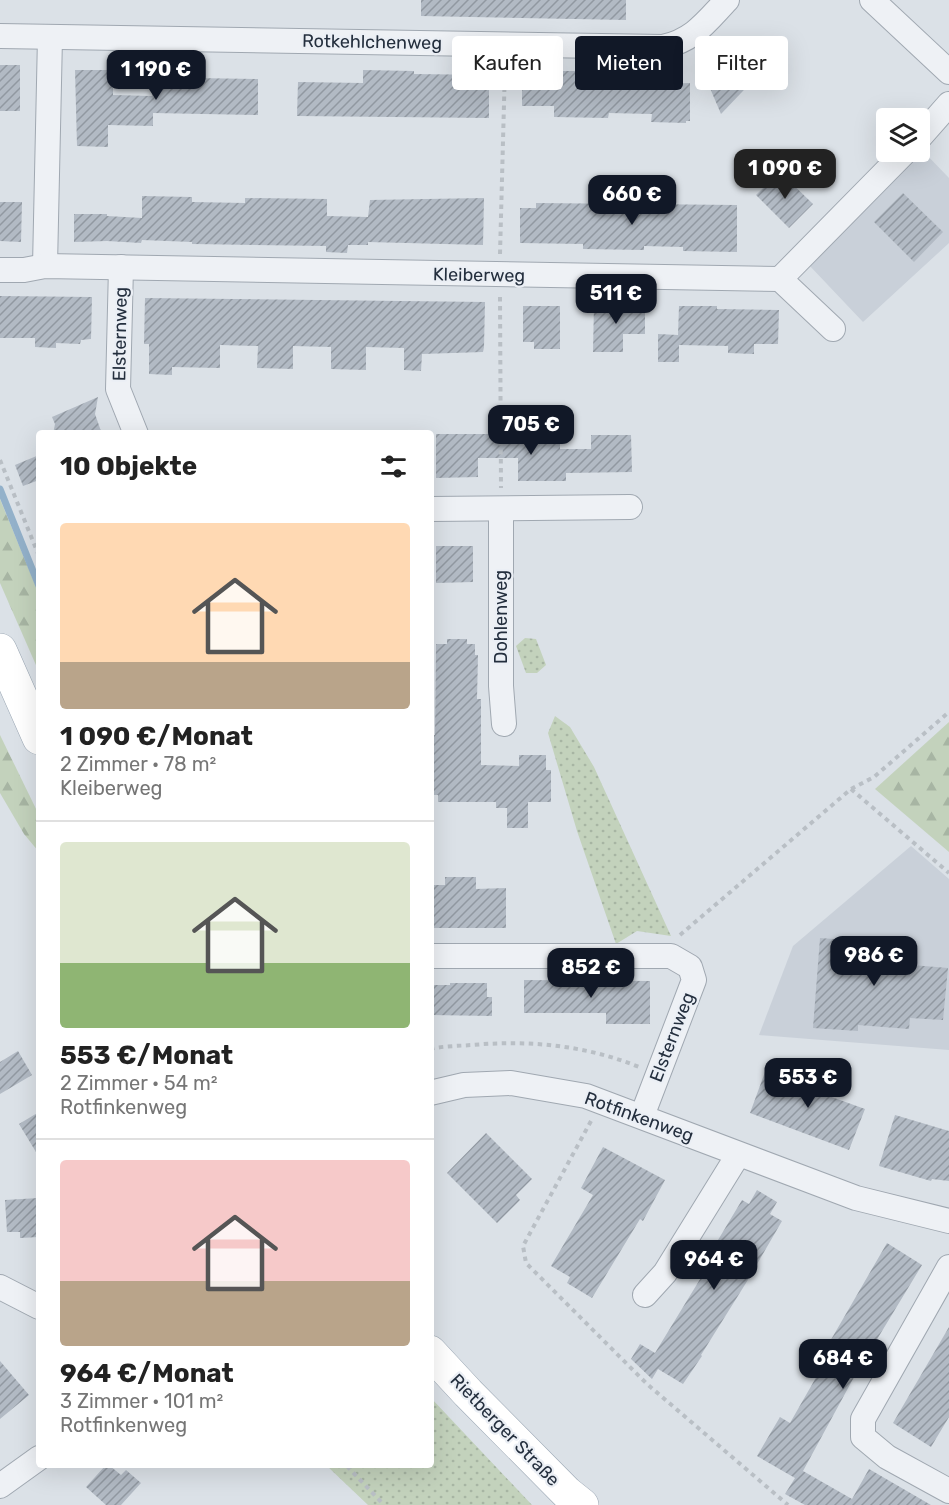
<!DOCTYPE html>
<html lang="de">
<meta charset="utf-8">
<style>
body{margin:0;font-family:Rubik,sans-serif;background:#f6f6f6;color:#222;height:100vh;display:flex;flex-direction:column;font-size:22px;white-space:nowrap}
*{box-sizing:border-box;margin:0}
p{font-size:20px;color:#767676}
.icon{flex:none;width:33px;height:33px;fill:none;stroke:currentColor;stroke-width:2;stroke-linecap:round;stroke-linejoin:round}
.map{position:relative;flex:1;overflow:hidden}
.panel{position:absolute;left:36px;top:430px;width:398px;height:1038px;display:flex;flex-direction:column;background:#fff;border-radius:6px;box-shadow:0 6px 24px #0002}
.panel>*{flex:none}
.top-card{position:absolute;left:452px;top:36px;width:406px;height:54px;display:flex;gap:12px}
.fabs{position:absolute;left:876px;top:108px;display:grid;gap:12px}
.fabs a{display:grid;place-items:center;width:54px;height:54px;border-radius:6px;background:#fff;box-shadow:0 6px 24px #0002;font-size:30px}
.price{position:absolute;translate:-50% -51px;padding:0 14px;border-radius:12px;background:#111827;color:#fff;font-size:20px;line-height:39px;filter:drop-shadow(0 2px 3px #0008)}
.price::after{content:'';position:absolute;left:50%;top:36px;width:18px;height:14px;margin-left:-9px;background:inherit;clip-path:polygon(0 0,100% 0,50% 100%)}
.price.on{background:#222;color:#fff}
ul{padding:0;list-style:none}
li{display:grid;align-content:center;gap:12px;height:318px;padding:0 24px}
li+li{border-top:2px solid #e0e0e0}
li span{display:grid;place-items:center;height:186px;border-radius:6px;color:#555}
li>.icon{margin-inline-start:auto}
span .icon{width:108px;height:108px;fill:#fffc;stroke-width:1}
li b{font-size:26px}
h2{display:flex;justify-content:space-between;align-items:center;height:72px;padding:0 24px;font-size:26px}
.tag{padding:0 21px;border-radius:6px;background:#fff;box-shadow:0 6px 24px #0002;font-size:21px;line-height:54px}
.tag.on{background:#111827;color:#fff}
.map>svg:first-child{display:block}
</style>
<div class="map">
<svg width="949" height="1505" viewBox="0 0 949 1505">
<defs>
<pattern id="green-dots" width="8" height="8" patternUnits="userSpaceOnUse" patternTransform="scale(1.5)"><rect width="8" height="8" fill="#c3d2bc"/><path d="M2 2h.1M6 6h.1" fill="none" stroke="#a7b5a3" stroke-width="1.8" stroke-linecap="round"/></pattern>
<pattern id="forest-firs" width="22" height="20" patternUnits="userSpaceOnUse" patternTransform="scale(1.5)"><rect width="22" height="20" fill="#c3d2bc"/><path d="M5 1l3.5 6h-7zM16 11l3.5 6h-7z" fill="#a7b5a3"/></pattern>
<pattern id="building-hatch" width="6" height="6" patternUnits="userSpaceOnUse" patternTransform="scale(1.5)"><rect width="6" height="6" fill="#b2bac4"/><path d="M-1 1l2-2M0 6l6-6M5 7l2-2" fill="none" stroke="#9198a1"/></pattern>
</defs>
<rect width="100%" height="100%" fill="#dbe1e7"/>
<!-- built -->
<g fill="#c9d0d9">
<polygon points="920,148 949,178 949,243 863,322 809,265 917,152 920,152"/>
<polygon points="911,846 949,879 949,1050 759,1035 793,946"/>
</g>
<!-- green -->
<g fill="url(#green-dots)">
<polygon points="525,638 536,639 546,665 537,673 526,673 516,646"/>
<polygon points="555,716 570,727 594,767 671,936 637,931 616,944 577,831 548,733"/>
<polygon points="431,1398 532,1505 368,1505 327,1466 430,1466"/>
</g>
<!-- forest -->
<g fill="url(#forest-firs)">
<polygon points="0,499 39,594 39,672 0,583"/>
<polygon points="949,722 949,852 875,789"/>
<polygon points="0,735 39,815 39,852 24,834 0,793"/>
</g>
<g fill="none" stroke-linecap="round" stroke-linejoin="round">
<!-- stream -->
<polyline stroke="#93b1ca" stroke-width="7" points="0,489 39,586"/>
</g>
<!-- building -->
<g fill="url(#building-hatch)">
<polygon points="421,0 626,0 626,20 421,16"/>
<polygon points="729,39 762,71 721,114 701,67"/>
<polygon points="576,60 596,61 596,78 640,79 640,72 660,73 660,84 690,83 690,121 686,121 686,123 651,122 652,114 609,113 608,118 554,117 554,106 522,106 522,71 576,71"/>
<rect x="0" y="65" width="20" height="46"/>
<polygon points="75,70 109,70 109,82 113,82 113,95 152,96 152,70 196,71 195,78 258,79 258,115 153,113 153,126 108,125 108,147 77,146"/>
<polygon points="363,70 414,71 414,74 489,75 489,118 297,116 298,82 363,83"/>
<polygon points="780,172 813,204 789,228 756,195"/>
<polygon points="903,193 943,232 914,262 874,222"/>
<polygon points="142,196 192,197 192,202 245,203 245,198 327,199 327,216 368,217 370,200 484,198 483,245 368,242 368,245 348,245 347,253 326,252 326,246 192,244 192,242 142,240 141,243 107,241 74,242 74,214 107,214 107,216 142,218"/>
<polygon points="0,202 22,202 21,242 0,241"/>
<polygon points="536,203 737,205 737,252 683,251 683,247 644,246 644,250 583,249 583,244 520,243 520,208 536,208"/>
<polygon points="0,296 92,297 91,339 81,340 80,344 56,343 56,348 35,347 35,338 0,338"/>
<polygon points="145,298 485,302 484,347 483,352 422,354 421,371 404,370 404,348 366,347 366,370 331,369 331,347 293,346 293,369 257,368 258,346 220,345 220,368 172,367 172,375 149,374 149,344 144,344"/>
<polygon points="594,304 645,305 645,334 623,334 623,352 593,352"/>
<polygon points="523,306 560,306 560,349 534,349 534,342 523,342"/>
<polygon points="679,306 717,306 717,309 779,310 778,344 754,344 754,354 728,353 728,346 679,345 679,362 658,362 658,334 678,335"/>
<polygon points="98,397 95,414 102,434 53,434 55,424 52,417"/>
<polygon points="436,434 519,434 519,438 560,438 560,449 591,449 591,435 631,435 632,472 566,473 566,481 518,481 518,458 478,458 478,477 436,478"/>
<polygon points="39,455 39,480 23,486 15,465"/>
<polygon points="436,546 473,546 473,582 436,583"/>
<polygon points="447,639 467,639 467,644 475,644 475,655 478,655 477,699 481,699 481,765 519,766 519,755 546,755 546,770 551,770 551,802 528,802 528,828 507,828 507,808 496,808 496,802 438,802 438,795 430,795 430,735 435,735 436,644 447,644"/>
<polygon points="445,877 476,877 476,889 506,888 506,928 430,928 430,885 445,885"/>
<polygon points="820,938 902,944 900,964 948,968 943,1020 910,1018 909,1029 858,1025 858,1031 813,1028"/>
<polygon points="524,980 650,981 650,1024 606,1024 606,1013 524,1013"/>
<polygon points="450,983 487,983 487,997 492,997 492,1016 430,1015 430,985 450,985"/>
<polygon points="18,1051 32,1075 0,1094 0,1062"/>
<polygon points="765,1072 799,1084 802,1075 830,1086 826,1095 865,1109 849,1150 750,1113"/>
<polygon points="39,1112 39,1157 19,1124"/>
<polygon points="895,1115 949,1131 949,1181 932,1179 931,1181 879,1166"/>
<polygon points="486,1133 532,1179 516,1195 520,1200 497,1223 447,1173"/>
<polygon points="603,1147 665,1180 643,1221 640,1219 592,1298 567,1283 570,1277 551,1266 593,1195 581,1188"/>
<polygon points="757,1190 777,1202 770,1214 782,1221 746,1283 701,1355 702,1356 683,1384 658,1369 652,1379 631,1359 640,1344 655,1353 716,1253 721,1242 718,1240 742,1200 749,1204"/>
<polygon points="39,1198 39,1237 20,1238 20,1232 7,1232 5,1200"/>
<polygon points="887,1243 922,1265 853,1379 803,1471 852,1499 869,1469 931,1505 805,1505 785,1494 795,1478 757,1456 780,1417 790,1423 818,1374 810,1370 822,1349 825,1350"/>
<polygon points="949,1327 949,1417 931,1447 893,1423"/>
<polygon points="0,1361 29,1395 0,1419"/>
<polygon points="105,1466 110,1466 121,1475 126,1470 141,1483 121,1505 106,1505 86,1487"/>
</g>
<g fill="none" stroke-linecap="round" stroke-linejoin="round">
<defs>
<g id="minor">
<polyline points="872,0 949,72"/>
<path d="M0,36l663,11c31,-7 43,-25 64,-47"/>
<polyline points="920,137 949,104"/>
<polyline points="45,266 50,37"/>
<polyline points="121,267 118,389 136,434"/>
<polyline points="0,270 24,270 45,266 780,279 905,152"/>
<polyline points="780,279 833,329"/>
<polyline points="430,509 630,507"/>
<polyline points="501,509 501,686 504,724"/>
<polyline points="430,956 671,956 690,967 694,980 642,1116"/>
<polyline points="430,1093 464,1085 511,1083 586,1096 856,1198 949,1221"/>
<polyline points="949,1267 863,1419 863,1437 887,1457 949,1491"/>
<polyline points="0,1287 39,1307"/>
<polyline points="645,1295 665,1273 738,1155"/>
<polyline points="0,1486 39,1458"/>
</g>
<g id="primary">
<polyline points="0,650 39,738"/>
<polyline points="430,1352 468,1393 567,1493 582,1505"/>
</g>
</defs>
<!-- minor casing -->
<use href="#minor" stroke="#a0a8b1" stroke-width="26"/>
<!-- primary casing -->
<use href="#primary" stroke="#9aa6b3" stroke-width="34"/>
<!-- path -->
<g stroke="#b9bfc5" stroke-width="4" stroke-dasharray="4.5 4.5" stroke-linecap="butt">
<polyline points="500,254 505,66"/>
<polyline points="500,297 501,488"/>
<polyline points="0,460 39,556"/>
<polyline points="851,789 949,873"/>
<polyline points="680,935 851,789 874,777 949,712"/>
<path d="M430,1049c13,-3 28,-3 42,-4 57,-5 113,0 167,22"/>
<polyline points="591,1121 523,1246 526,1263 647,1384 788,1505"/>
<polyline points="347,1466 384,1505"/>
</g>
<!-- minor -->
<use href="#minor" stroke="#eef1f5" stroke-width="24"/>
<!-- primary -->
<use href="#primary" stroke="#fff" stroke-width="33"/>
</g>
<g text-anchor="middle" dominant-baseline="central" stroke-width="4.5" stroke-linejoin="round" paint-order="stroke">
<!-- street labels -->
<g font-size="18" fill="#242f3e" stroke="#ebeff5">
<text transform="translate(372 42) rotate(1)">Rotkehlchenweg</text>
<text transform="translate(479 275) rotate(1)">Kleiberweg</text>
<text transform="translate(120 334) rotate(-89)">Elsternweg</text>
<text transform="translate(501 617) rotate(-90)">Dohlenweg</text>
<text transform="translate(672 1037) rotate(-69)">Elsternweg</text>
<text transform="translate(639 1117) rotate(20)">Rotfinkenweg</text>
<text transform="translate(505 1430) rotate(46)">Rietberger Straße</text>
</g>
</g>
</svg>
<div class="fabs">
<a><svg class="icon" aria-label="layers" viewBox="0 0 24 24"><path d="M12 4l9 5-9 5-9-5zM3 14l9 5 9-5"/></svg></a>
</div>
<b class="price" style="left:156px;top:101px">1 190 €</b>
<b class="price on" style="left:785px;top:200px">1 090 €</b>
<b class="price" style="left:632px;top:226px">660 €</b>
<b class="price" style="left:616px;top:325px">511 €</b>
<b class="price" style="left:531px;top:456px">705 €</b>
<b class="price" style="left:874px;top:987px">986 €</b>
<b class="price" style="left:591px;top:999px">852 €</b>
<b class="price" style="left:808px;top:1109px">553 €</b>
<b class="price" style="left:714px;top:1291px">964 €</b>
<b class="price" style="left:843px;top:1390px">684 €</b>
<div class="top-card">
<a class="tag">Kaufen</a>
<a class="tag on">Mieten</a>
<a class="tag">Filter</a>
</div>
<section class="panel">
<h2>10 Objekte<svg class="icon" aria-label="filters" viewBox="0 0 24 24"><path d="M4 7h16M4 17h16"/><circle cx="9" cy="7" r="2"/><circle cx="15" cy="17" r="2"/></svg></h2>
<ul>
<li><span style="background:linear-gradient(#ffd9b3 75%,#b9a48a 0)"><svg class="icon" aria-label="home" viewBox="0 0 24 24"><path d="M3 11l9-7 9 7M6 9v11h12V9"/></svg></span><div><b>1 090 €/Monat</b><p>2 Zimmer · 78 m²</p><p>Kleiberweg</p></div></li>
<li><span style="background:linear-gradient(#dfe7d0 65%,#8fb573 0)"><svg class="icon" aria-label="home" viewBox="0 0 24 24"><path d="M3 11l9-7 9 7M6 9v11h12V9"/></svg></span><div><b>553 €/Monat</b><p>2 Zimmer · 54 m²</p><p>Rotfinkenweg</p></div></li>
<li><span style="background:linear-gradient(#f6c9c9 65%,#b9a48a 0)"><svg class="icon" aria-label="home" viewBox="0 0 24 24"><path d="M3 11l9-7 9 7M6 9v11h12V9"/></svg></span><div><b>964 €/Monat</b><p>3 Zimmer · 101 m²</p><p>Rotfinkenweg</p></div></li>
</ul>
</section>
</div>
